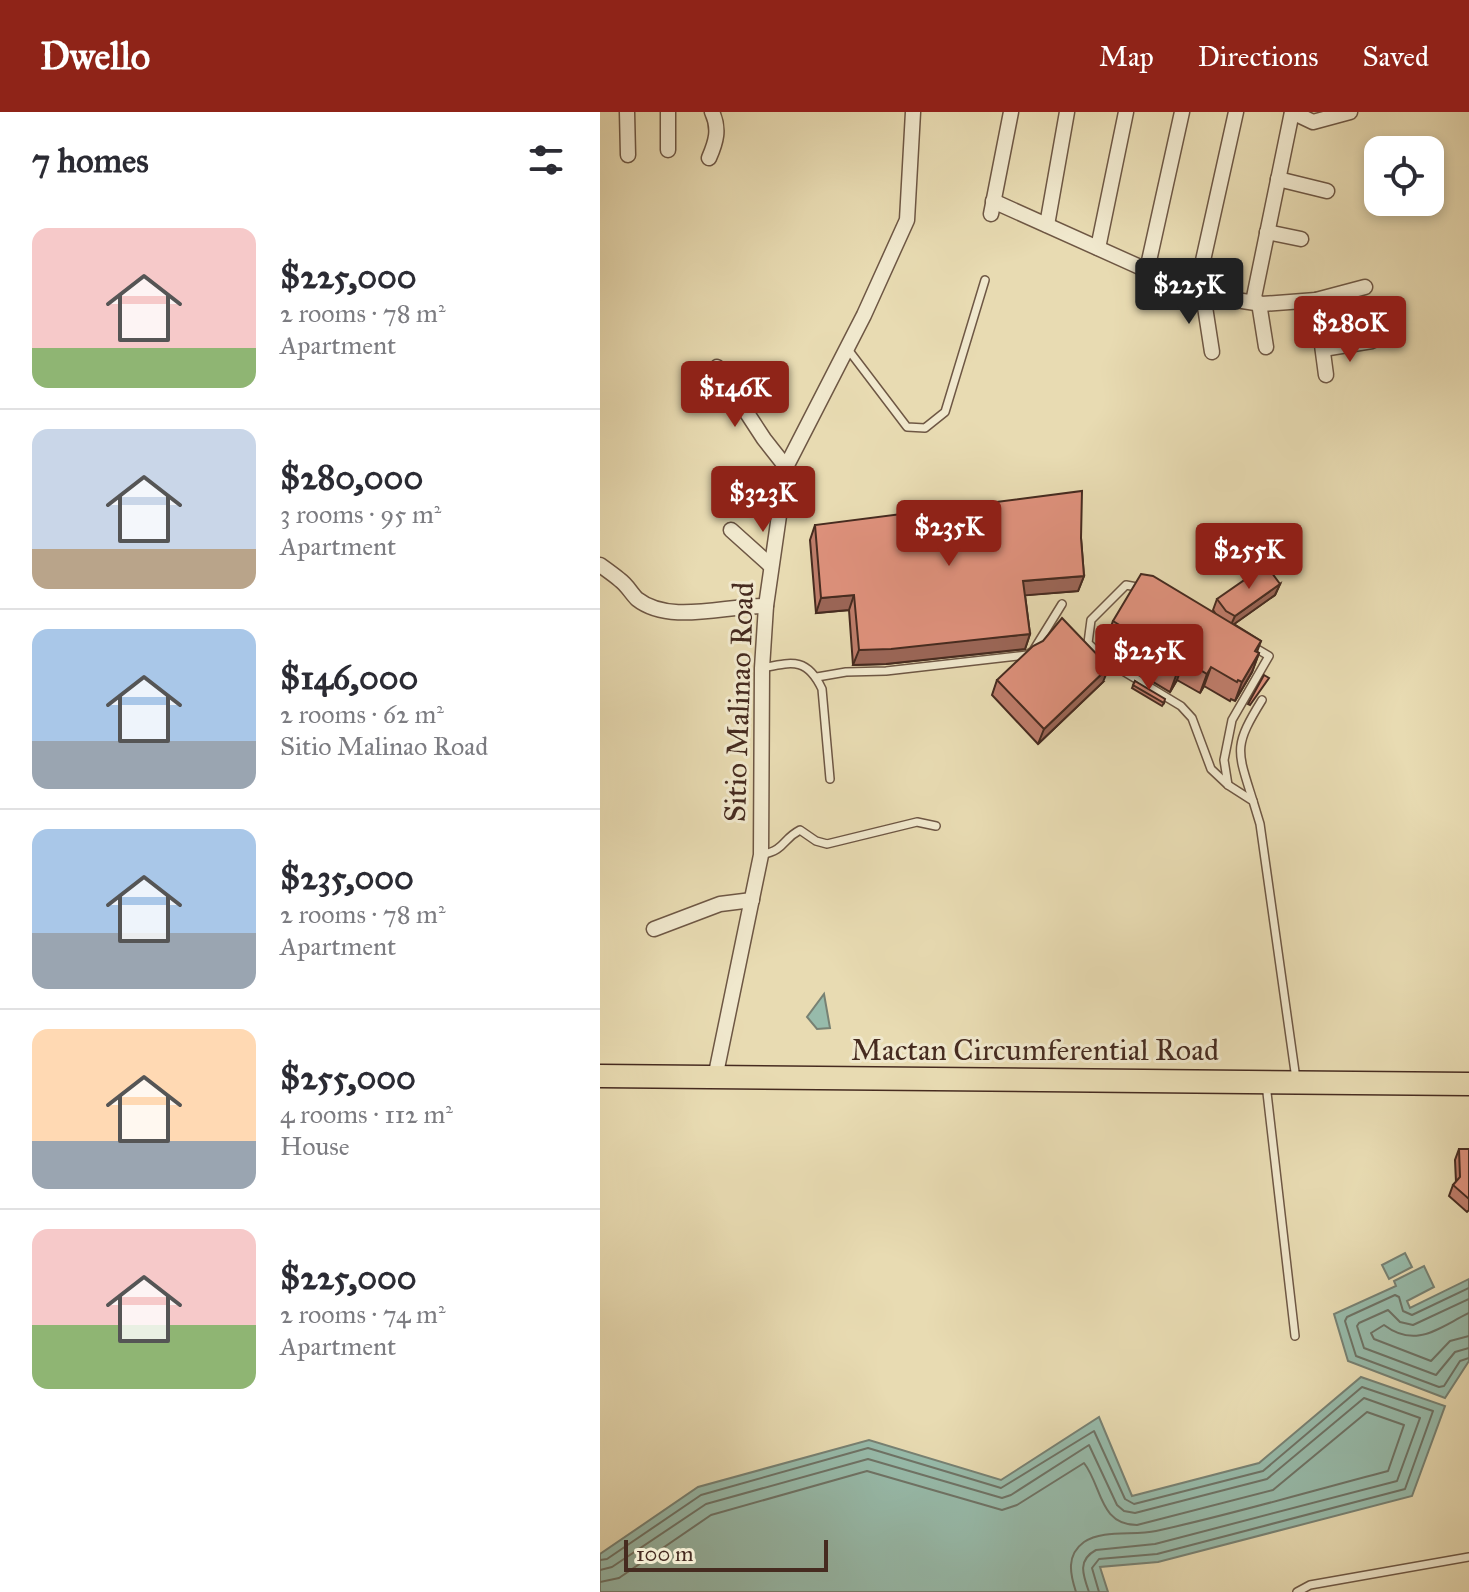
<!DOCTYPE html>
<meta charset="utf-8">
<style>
body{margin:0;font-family:"IM FELL Great Primer",serif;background:#f7f7f7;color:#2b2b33;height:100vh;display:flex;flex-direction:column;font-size:30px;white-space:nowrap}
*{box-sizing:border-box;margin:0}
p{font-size:26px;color:#7c7c81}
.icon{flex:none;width:44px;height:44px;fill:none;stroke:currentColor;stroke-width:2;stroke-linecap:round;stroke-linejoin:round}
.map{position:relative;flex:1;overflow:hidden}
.details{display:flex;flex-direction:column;background:#fff;width:600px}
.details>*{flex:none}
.buttons{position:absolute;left:764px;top:24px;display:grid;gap:16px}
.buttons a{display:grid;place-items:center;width:80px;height:80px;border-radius:16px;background:#fff;box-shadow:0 4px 12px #0003;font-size:40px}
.scale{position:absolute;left:24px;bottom:20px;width:204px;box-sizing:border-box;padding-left:8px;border:4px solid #462b20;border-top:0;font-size:22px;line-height:28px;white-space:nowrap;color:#462b20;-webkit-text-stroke:6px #f0e8cd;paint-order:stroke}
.price{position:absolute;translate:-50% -68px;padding:0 18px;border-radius:8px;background:#8f2418;color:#fff;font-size:26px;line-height:52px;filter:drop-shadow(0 2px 4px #0008)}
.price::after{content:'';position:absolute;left:50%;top:48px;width:24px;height:18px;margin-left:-12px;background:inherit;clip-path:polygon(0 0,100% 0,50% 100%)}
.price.active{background:#222;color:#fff}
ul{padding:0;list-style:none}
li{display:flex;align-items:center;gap:24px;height:200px;padding:0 32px}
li+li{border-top:2px solid #e1e1e2}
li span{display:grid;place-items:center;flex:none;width:224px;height:160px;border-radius:16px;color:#555}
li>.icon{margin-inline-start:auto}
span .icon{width:96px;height:96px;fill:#fffc;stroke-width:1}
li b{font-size:34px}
h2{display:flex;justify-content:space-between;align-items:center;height:96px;padding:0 32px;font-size:34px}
header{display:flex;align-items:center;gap:48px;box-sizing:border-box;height:112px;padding:0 40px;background:#8f2418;color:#fff}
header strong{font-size:38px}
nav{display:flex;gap:44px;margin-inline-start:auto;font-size:28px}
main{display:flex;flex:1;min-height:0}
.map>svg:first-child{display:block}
</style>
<header>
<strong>Dwello</strong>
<nav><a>Map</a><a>Directions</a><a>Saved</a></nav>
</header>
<main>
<section class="details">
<h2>7 homes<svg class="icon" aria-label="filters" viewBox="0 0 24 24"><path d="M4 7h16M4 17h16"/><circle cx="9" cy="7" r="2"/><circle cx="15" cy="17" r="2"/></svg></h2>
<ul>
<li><span style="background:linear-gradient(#f6c9c9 75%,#8fb573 0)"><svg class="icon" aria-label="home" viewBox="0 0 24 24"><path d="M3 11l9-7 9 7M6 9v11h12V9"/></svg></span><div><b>$225,000</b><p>2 rooms · 78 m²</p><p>Apartment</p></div></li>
<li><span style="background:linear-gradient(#c9d6e8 75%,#b9a48a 0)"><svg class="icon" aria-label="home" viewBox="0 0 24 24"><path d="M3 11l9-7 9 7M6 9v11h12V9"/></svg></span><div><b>$280,000</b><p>3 rooms · 95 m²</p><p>Apartment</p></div></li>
<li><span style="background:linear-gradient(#a9c7e8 70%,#9aa5b1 0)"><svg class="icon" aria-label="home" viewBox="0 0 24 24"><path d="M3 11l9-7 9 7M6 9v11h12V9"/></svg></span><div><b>$146,000</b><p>2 rooms · 62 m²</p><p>Sitio Malinao Road</p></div></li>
<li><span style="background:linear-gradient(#a9c7e8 65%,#9aa5b1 0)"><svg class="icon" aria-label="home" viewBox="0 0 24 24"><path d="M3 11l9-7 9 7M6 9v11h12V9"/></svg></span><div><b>$235,000</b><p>2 rooms · 78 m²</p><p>Apartment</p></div></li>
<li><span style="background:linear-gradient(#ffd9b3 70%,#9aa5b1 0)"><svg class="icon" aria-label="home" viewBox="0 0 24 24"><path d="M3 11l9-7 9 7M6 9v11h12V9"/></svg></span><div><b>$255,000</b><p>4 rooms · 112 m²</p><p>House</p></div></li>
<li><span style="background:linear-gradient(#f6c9c9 60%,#8fb573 0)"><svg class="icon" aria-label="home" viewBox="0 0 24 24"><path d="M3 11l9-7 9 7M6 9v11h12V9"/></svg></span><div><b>$225,000</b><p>2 rooms · 74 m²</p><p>Apartment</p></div></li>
</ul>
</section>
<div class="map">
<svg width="869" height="1480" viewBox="0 0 869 1480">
<rect width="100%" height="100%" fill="#e8dbb2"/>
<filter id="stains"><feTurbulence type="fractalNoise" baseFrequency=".0025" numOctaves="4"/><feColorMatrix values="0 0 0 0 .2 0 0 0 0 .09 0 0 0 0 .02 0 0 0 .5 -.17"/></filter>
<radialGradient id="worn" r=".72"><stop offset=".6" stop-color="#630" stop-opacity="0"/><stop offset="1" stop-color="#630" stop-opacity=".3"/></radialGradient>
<!-- water -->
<g fill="#97bbab" stroke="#778173" stroke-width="2">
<polygon points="224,882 230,916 217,917 207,905"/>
<polygon points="805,1141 812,1155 789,1167 782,1153"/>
<polygon points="824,1154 834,1175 807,1189 810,1196 869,1167 869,1249 845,1286 748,1249 734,1202 796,1174 794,1169"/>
<polygon points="761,1265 845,1294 812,1384 558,1450 500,1455 508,1480 0,1480 0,1442 98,1375 269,1328 401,1368 499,1305 532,1384 659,1351"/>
</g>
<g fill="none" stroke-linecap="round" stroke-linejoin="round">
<!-- shore -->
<g stroke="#6e7366" stroke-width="2">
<polyline points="869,1176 812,1203 803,1199 799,1185 795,1183 747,1205 745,1209 756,1244 839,1275 844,1274 860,1249 869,1246"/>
<polyline points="869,1187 813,1213 800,1210 788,1198 759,1211 757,1214 764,1236 836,1263 855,1240 869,1236"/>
<path d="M869,1201c-31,15 -53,36 -85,12l-13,8 3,6 57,22 19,-20 19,-5"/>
<polyline points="0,1448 7,1447 101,1383 268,1336 401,1376 494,1319 525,1387 534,1392 663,1359 762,1275 833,1299 805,1377 557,1442 499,1447 492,1456 499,1480"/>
<path d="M0,1458l12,-3 94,-63 162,-45 134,39 9,-3 78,-50 28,60 7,6 11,2 132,-34 97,-81 56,20 -23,63 -242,63 -59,6c-19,10 -13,25 -7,42"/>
<path d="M0,1470l19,-4 92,-63 156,-44 135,39 15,-5 67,-42c18,23 15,62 53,62l136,-35 94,-78 37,13 -16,46c-77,20 -154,43 -232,60 -22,5 -53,-2 -72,11 -18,13 -14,32 -8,50"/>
</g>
<defs>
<g id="service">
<polyline points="247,236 307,315 325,316 345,300 385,168"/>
<polyline points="542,476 526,473 491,508 488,531 508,550 581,594 592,606 611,657 628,673 653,689 660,712 696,967"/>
<path d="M162,556c30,-6 45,-11 60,21l8,90"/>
<polyline points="217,565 246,560 286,559 427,543 433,539 462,492"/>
<polyline points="628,673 624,648 632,608 669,544 652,534"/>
<path d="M653,689c-16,-51 -20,-54 9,-101"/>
<path d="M161,743c26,-6 20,-15 39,-25l16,11 11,3 90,-22 19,4"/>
<polyline points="666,972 695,1224"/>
<polyline points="697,1480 710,1473 869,1445"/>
</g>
<g id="minor">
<polyline points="27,0 28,43"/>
<polyline points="68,0 68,38"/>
<polyline points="692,0 713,10 750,0"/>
<path d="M109,46c7,-16 11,-29 3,-46"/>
<polyline points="678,67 727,79"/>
<polyline points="393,89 551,160 577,174 610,184 662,192 716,188 765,175"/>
<polyline points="391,102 411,0"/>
<polyline points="447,113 467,0"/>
<polyline points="667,120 701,127"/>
<polyline points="498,136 526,0"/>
<polyline points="547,158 582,0"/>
<polyline points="596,180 636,0"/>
<polyline points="603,182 612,240"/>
<polyline points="716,188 726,263"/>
<polyline points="653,190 692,0"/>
<polyline points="659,191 666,235"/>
<polyline points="723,237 772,229"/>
<polyline points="117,255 164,327 186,355"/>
<polyline points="131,418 170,453"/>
<path d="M0,453c7,5 14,10 20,15 7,5 11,13 17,19 33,26 89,6 129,7"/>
<polyline points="54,817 120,792 152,788"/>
<polyline points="115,966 161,743 162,556 166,494 186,355 264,203 307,108 313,0"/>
</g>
<polyline id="primary" points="0,964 869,972"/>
</defs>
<!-- service casing -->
<use href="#service" stroke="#6e5744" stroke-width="10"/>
<!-- minor casing -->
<use href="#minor" stroke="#6e5744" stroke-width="17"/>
<!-- primary casing -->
<use href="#primary" stroke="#462b20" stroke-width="25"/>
<!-- service -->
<use href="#service" stroke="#f0e8cd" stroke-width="7"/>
<!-- minor -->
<use href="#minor" stroke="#f0e8cd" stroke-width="14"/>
<!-- primary -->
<use href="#primary" stroke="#e8dbb2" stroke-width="22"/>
</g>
<!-- wall -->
<g fill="#bf7d6b" stroke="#462b20" stroke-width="2">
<polygon points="215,413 481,426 484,464 478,479 425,483 430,522 425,537 286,552 253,553 249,498 216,501 210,428"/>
<polygon points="680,472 675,483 634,512 661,529 657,540 659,541 652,560 635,589 631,587 630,589 604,574 600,581 577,568 570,580 540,562 543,556 530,548 532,543 506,528 513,509 615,501 613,498 617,487"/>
<polygon points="397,568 503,570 438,632 392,583"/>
<polygon points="535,569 564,591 562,594 532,576"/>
<polygon points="859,1037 869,1037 869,1098 867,1100 849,1084 853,1073 856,1070 855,1048"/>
</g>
<!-- shaded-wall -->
<g fill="#9b6657" stroke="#462b20" stroke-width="2">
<polygon points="484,464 478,479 418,484 423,469"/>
<polygon points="680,472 675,483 630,515 635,504"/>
<polygon points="254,483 249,498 216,501 221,486"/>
<polygon points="430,522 425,537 286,552 253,553 259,538"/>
<polygon points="659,541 652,560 635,589 642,570"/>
<polygon points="584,548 577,568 570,580 577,561"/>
<polygon points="509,555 503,570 438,632 444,617"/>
<polygon points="611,555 604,574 600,581 607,562"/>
</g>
<!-- building -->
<g fill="#de917c" stroke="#462b20" stroke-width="2">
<polygon points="482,379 481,426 484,464 423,469 430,522 291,537 259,538 254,483 221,486 215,413"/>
<polygon points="666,453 680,472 635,504 626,499 617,487"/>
<polygon points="541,462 553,464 661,529 655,539 659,541 642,570 638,568 637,570 611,555 607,562 584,548 577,561 547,543 551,538 537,529 539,525 513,509"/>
<polygon points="462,506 509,555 444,617 397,568 433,534 443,529"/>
<polygon points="664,563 669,566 650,593 648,592"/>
<polygon points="535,569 565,587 564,591 533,573"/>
<polygon points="859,1037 869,1037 869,1087 853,1073 860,1065"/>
</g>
<g text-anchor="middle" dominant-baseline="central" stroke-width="6" stroke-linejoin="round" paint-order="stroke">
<!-- street labels -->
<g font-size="30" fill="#462b20" stroke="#f0e8cd">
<text transform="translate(139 590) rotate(-88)">Sitio Malinao Road</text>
<text x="435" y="938">Mactan Circumferential Road</text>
</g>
</g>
<rect width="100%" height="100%" filter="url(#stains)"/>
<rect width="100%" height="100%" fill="url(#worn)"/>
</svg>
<div class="buttons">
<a><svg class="icon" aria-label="locate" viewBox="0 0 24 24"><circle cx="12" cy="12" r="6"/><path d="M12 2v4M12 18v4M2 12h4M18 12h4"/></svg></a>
</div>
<div class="scale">100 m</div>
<b class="price active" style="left:589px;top:214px">$225K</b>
<b class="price" style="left:750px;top:252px">$280K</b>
<b class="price" style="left:135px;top:317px">$146K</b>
<b class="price" style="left:163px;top:422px">$323K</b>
<b class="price" style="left:349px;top:456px">$235K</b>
<b class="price" style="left:649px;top:479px">$255K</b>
<b class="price" style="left:549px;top:580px">$225K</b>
</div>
</main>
